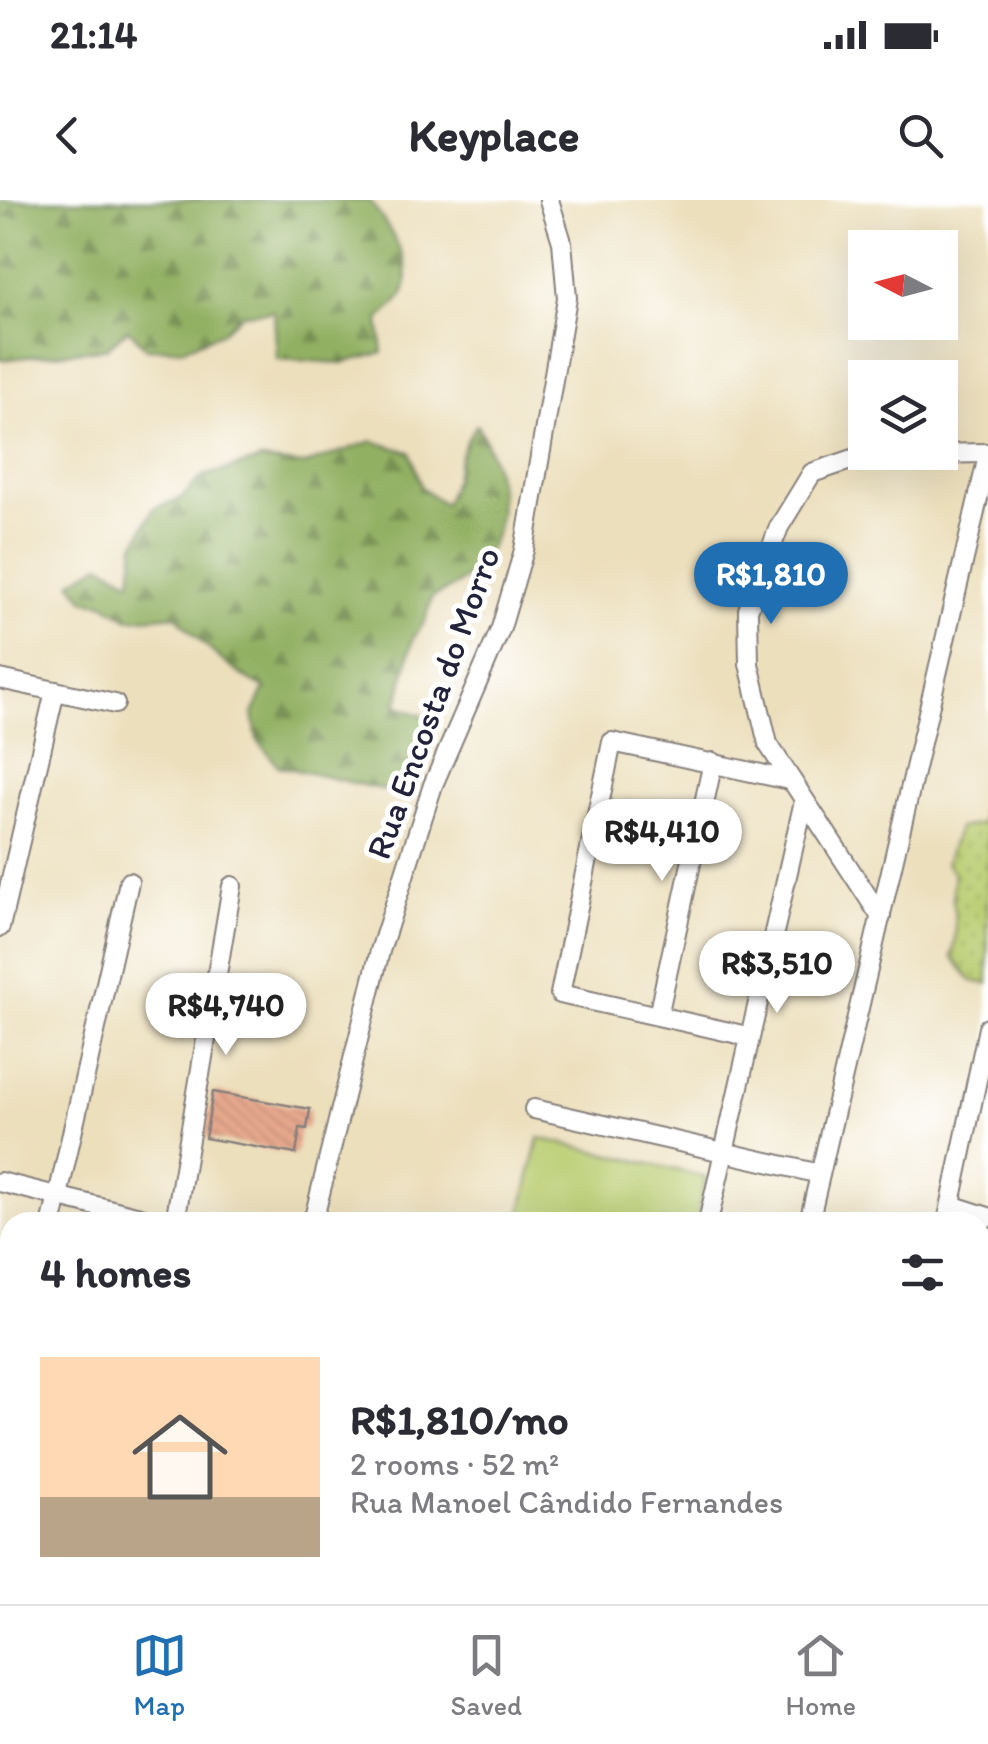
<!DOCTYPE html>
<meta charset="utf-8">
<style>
body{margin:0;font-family:Itim,sans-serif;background:#f2f2f3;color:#2b2b33;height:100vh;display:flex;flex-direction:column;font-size:38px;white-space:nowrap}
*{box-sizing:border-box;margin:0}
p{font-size:32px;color:#7c7c81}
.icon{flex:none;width:55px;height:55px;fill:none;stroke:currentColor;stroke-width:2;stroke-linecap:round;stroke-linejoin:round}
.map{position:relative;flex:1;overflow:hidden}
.details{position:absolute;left:0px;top:1012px;width:990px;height:392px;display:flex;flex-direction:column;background:#fff;border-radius:30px 30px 0 0;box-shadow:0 10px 40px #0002}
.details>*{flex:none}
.needle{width:65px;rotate:276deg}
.controls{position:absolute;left:848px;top:30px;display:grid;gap:20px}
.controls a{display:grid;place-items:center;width:110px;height:110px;border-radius:0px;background:#fff;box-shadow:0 10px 40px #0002;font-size:50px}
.price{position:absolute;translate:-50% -85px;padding:0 22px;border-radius:35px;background:#fff;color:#222;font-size:32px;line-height:65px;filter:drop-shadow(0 2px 5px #0008)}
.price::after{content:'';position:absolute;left:50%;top:60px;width:30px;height:22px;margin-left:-15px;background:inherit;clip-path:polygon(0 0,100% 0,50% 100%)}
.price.selected{background:#1f6fb2;color:#fff}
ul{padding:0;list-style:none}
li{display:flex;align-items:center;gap:30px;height:250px;padding:0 40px}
li span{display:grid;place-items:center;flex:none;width:280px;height:200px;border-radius:0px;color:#555}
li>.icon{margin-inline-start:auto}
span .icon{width:120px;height:120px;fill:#fffc;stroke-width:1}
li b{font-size:42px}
h2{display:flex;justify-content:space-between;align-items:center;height:120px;padding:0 40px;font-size:42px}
.status{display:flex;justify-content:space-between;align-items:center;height:70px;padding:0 50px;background:#fff;direction:ltr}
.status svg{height:28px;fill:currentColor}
header{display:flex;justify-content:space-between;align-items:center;height:130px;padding:0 40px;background:#fff;font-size:45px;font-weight:700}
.tab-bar{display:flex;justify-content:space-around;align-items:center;height:140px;border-top:2px solid #e1e1e2;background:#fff;font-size:28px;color:#7c7c81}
.tab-bar a{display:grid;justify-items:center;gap:5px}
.tab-bar .selected{color:#1f6fb2}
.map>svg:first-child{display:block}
</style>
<div class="status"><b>21:14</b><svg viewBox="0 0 49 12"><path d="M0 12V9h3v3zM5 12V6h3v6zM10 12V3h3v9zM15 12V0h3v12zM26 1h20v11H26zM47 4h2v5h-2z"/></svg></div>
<header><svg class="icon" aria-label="back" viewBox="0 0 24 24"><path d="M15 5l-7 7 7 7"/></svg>Keyplace<svg class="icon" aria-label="search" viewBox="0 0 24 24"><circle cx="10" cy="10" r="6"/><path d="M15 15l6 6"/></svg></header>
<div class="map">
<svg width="988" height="1404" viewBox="0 0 988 1404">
<defs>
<pattern id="grass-dots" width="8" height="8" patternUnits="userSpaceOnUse" patternTransform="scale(2.5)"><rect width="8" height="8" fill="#b9cc6f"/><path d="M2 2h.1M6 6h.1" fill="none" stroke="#9faf61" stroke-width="1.8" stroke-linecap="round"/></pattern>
<pattern id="forest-firs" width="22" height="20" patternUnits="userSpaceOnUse" patternTransform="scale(2.5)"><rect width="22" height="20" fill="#92b062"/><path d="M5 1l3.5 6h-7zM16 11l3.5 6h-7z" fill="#778f52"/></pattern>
<pattern id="building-back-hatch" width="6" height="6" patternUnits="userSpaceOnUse" patternTransform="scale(2.5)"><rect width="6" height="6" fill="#e6a88d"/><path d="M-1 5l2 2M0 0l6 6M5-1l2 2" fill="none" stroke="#c5907b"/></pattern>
</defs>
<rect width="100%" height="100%" fill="#fff"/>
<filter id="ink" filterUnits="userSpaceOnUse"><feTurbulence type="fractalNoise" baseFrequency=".01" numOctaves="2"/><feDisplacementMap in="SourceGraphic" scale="20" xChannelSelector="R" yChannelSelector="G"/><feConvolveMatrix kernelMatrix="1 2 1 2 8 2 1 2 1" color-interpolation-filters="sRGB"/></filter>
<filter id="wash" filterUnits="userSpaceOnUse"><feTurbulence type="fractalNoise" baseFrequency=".0048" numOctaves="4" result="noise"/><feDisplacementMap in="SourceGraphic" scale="40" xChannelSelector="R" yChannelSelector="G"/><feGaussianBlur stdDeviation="2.25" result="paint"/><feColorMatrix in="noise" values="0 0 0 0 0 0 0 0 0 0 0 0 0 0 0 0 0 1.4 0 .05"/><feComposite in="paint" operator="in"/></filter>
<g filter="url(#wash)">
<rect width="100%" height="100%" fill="#ecdfbc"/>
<!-- grass -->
<path fill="url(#grass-dots)" stroke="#6e7755" stroke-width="2.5" d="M988,580v204l-16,-3 -20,-24c9,-33 -3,-52 2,-83l-8,-11 12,-35 23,-4z"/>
<!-- forest -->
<g fill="url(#forest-firs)" stroke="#5a694e" stroke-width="2.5">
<path d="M0,0h369c17,24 50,65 33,96 -5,9 -17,17 -23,24l4,33 -41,10 -65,-4 -3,-48 -32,3 -21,19 -39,16 -36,-1 -18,-19 -21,19 -107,12z"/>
<path d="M477,225c38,65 32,143 -45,172l-7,24 -12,18 -16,67 33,13 -6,28 -30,45 -116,-26 -21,-27 -4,-25 12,-26c-27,-11 -71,-50 -89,-73l-47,4 -26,-16 -18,-3 -14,-18 30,-18 30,17 4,-37 19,-36 26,-9 23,-23 58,-16 42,5 69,-24 38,11 11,35 23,17c15,-26 13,-56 33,-79z"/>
</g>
<!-- park -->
<polygon fill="#b9cc6f" stroke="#6e7755" stroke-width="2.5" points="539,938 706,977 696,1022 519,1022"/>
<g id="blocks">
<!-- building -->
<polygon fill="url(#building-back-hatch)" points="213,892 310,909 307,929 300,928 296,954 205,938"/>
</g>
</g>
<g filter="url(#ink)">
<use href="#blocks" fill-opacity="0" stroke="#87807c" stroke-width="2.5"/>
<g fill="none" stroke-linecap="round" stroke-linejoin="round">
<defs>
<g id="minor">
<polyline points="0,479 115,504"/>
<polyline points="881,717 768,544 749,464 748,410 779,327 812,273 865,255 988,253"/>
<polyline points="0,727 55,491"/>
<polyline points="658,816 713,562"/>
<polyline points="747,836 560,794 612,542 789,580"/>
<polyline points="534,909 820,974"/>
<polyline points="0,982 160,1022"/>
<polyline points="951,1005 988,1017"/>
<polyline points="52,1022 129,682"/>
<polyline points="175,1022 232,686"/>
<polyline points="313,1022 380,751 433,585 501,428 524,350 567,98 562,42 549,0"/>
<polyline points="708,1022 804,601"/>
<polyline points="809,1022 988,256"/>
<polyline points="947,1022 988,828"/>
<polyline points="980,1235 988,1237"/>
<polyline points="0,1255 10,1210"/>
<polyline points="0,1286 10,1288"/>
<polyline points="980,1374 988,1376"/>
<polyline points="86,1404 88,1395"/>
<polyline points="226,1404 228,1395"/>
<polyline points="381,1404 382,1395"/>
<polyline points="615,1404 617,1395"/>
<polyline points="720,1404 722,1395"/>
<polyline points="851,1404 854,1395"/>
</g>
</defs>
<!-- minor casing -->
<use href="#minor" stroke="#87807c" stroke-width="22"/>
<!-- minor -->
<use href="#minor" stroke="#fff" stroke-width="18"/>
</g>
</g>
<g text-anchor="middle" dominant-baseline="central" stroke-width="10" stroke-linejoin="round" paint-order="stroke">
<!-- street labels -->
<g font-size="35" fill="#22223b" stroke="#fff">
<text transform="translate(433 503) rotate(-70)">Rua Encosta do Morro</text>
</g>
</g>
</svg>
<div class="controls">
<a><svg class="needle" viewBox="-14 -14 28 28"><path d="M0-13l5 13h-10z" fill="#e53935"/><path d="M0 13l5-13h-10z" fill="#7c7c81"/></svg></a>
<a><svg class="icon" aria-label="layers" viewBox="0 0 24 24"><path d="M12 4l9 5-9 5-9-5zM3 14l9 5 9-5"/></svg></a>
</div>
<b class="price selected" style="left:771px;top:427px">R$1,810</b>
<b class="price" style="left:662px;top:684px">R$4,410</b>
<b class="price" style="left:777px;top:816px">R$3,510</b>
<b class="price" style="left:226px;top:858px">R$4,740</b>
<section class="details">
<h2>4 homes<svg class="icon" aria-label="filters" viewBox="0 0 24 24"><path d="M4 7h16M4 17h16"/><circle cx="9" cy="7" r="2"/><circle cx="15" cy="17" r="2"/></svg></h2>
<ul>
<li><span style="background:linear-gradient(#ffd9b3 70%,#b9a48a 0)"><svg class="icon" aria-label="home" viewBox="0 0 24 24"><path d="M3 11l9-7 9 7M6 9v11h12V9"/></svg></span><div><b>R$1,810/mo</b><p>2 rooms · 52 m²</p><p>Rua Manoel Cândido Fernandes</p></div></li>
</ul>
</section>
</div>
<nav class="tab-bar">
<a class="selected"><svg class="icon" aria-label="map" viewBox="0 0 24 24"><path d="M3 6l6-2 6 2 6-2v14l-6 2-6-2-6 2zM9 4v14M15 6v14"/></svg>Map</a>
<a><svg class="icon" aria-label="saved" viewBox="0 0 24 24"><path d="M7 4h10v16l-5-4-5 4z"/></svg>Saved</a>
<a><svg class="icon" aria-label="home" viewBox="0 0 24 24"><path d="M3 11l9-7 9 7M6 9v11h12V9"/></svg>Home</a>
</nav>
